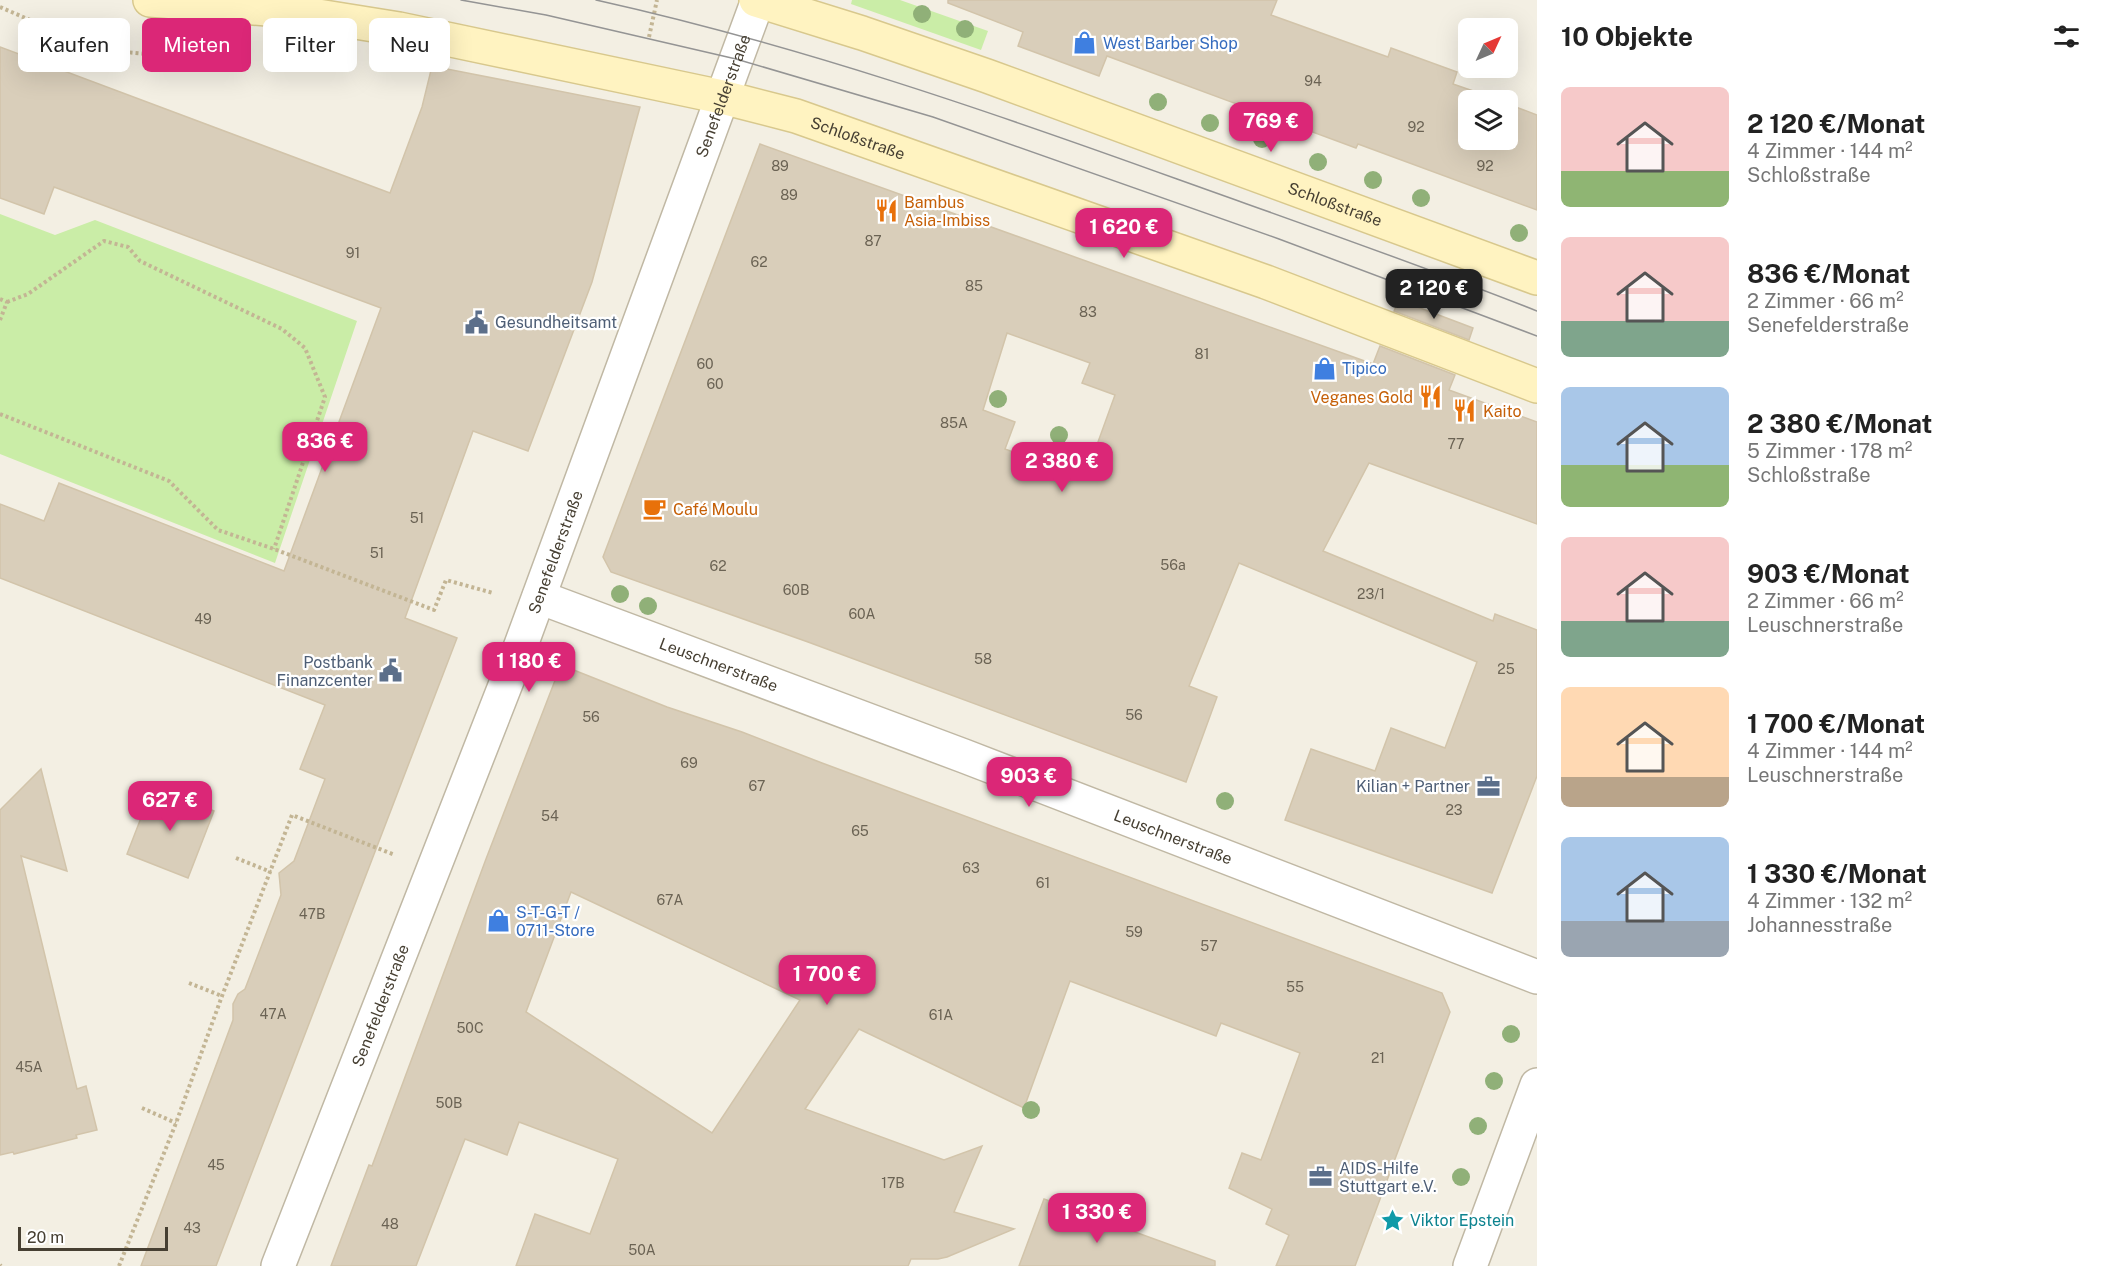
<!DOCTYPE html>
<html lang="de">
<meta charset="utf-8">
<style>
body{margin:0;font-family:"Public Sans",sans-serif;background:#f2f2f2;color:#222;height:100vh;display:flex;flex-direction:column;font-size:22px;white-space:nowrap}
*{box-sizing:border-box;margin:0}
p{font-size:20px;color:#767676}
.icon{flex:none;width:33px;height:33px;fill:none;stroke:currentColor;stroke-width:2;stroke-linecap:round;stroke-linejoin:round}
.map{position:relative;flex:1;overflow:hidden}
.panel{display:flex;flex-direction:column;background:#fff;width:570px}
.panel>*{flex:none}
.hud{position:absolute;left:18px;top:18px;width:570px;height:54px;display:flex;gap:12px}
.needle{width:39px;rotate:46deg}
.controls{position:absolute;left:1458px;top:18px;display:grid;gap:12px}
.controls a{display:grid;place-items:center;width:60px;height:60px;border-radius:9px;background:#fff;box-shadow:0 6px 24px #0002;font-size:30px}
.scale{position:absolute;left:18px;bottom:15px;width:150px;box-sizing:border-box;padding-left:6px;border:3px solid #463f32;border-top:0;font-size:16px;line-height:21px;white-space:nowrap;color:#463f32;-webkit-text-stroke:4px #fff;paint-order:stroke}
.price{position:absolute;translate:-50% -51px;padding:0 14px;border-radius:12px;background:#db2777;color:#fff;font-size:20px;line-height:39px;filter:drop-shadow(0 2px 3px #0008)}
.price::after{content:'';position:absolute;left:50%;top:36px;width:18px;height:14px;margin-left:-9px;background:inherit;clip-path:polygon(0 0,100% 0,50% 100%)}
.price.selected{background:#222;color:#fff}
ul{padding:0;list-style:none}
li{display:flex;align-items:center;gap:18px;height:150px;padding:0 24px}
li span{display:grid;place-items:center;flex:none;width:168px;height:120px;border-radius:9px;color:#555}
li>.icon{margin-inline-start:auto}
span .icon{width:72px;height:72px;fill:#fffc;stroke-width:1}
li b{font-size:26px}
h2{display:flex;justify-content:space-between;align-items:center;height:72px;padding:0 24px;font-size:26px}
.pill{padding:0 21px;border-radius:9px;background:#fff;box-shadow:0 6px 24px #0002;font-size:21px;line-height:54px}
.pill.selected{background:#db2777;color:#fff}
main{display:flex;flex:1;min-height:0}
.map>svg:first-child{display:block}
</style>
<main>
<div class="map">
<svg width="1537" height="1266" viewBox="0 0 1537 1266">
<rect width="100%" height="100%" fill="#f3efe3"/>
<!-- green -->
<g fill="#caeda7">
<polygon points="852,0 900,0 988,31 981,50 851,4"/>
<polygon points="0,214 55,235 95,220 357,321 275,563 0,454"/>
</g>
<!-- building -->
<g fill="#d9ceba" stroke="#d2c4aa" stroke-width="1.5" fill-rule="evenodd">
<polygon points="948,0 1277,0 1271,15 1388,57 1391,48 1457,72 1453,84 1499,100 1468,100 1468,140 1508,140 1508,104 1537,115 1537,210 1358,144 1356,148 1107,56 1099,76 1018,46 1023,32 948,3"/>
<polygon points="0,47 390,193 422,107 432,66 640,107 592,282 528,451 473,431 405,618 457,638 216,1266 141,1266 233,1020 233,1004 238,994 245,989 281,895 279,873 294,861 325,779 300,769 325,705 0,578 0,504 44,521 59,483 284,571 381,308 54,187 44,214 0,198"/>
<path d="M760,144l613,220 7,-18 75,29 -6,15 88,32v102l-168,-61 -46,88 170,70 2,-7 42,16v146l-45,117 -207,-73 26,-71 64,22 16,-43 54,20 32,-86 -238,-99 -50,123 28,11 -31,85 -378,-140 -197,-70 -8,-15zM1007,333l83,30 -8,20 33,12 -30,83 -80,-29 10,-27 -32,-12z"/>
<polygon points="1399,300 1473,328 1469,340 1394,311"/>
<path d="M561,665l106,42 75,25 80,31 620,230 8,19 -95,254h-79l13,-31 -23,-11 6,-15 -43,-21 13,-35 19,7 39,-107 -79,-30 -5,13 -146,-55 -46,127 -165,-79 -54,80 139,51 38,-14 -28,66 60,17 -67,28 -9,2h-27l-3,7h-392l19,-52 55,20 28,-75 -99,-37 -12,33 -42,-16 -49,127h-85l38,-101 3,1 114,-307zM571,892l229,108 -88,133 -186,-121z"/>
<polygon points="41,769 67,871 21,856 77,1089 86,1086 97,1130 76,1135 77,1138 14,1154 13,1152 0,1155 0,810"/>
<polygon points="153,787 214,811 188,878 127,854"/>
<polygon points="1044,1199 1215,1261 1215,1266 1019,1266"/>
</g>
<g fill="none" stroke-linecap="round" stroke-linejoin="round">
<defs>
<g id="street">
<path id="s1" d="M539,597l425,159 573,221"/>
<path id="s2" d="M278,1266l243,-621 237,-645"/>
<polyline points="1470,1266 1537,1085"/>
</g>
<g id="secondary">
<path id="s3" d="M150,0l130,10 119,19 323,68 74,19 470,166 271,104"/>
<path id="s4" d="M756,0l106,33 125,43 550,202"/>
</g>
</defs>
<!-- street casing -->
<use href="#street" stroke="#c0b8a4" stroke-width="36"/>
<!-- secondary casing -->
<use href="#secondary" stroke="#d8c88d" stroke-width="36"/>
<!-- path -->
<g stroke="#c3b594" stroke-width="4" stroke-dasharray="3 3" stroke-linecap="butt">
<polyline points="0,7 76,40 114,51 182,57"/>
<polyline points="649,37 657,0"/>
<polyline points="0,299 7,302 0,320"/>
<polyline points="7,302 28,294 104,241 128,247 140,261 282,329 305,348 325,397 274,549"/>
<polyline points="0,414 169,481 218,530 274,549 434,610 446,580 493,593"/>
<polyline points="236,858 271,872"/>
<polyline points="189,983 222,996"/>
<polyline points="142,1108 176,1123"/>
<polyline points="0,1265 1,1266"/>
<polyline points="119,1266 176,1123 222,996 292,815 395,855"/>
</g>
<!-- street -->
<use href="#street" stroke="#fff" stroke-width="33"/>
<!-- secondary -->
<use href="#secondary" stroke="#fff3c1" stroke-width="33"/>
<!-- tram -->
<g stroke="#949494" stroke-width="1.5">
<polyline points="461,0 546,15 736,59 933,117 1279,239 1537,336"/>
<path d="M596,0c198,44 390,110 581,179 120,43 241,85 360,132"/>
</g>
</g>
<!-- trees -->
<g fill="#90b078">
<circle cx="922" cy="14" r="9"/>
<circle cx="965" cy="29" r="9"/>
<circle cx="1158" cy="102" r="9"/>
<circle cx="1210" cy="123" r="9"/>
<circle cx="1262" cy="139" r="9"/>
<circle cx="1318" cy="162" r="9"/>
<circle cx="1373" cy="180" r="9"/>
<circle cx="1421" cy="198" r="9"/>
<circle cx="1519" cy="233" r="9"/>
<circle cx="998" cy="399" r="9"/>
<circle cx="1059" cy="435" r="9"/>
<circle cx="620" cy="594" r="9"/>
<circle cx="648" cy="606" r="9"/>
<circle cx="1225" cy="801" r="9"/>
<circle cx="1511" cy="1034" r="9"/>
<circle cx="1494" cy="1081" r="9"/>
<circle cx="1031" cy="1110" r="9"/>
<circle cx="1478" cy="1126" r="9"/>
<circle cx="1461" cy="1177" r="9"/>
</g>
<!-- icons -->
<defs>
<symbol id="shop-bare" viewBox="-9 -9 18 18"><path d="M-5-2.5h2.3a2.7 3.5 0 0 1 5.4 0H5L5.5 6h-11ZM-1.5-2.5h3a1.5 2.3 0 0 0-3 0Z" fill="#3f7fe0" stroke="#fff" stroke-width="2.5" paint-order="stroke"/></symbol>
<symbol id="restaurant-bare" viewBox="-9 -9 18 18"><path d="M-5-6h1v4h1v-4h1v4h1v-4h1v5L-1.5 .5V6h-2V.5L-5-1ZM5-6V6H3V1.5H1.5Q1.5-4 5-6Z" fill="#e8710a" stroke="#fff" stroke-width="2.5" paint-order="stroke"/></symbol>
<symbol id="civic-bare" viewBox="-9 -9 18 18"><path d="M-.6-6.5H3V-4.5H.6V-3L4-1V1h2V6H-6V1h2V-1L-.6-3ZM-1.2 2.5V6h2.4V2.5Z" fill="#5c6f8a" stroke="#fff" stroke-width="2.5" paint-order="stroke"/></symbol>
<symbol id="cafe-bare" viewBox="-9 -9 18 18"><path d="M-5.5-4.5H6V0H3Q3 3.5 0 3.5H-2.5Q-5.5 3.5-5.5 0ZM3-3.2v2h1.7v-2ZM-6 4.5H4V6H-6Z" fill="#e8710a" stroke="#fff" stroke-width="2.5" paint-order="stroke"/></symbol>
<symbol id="office-bare" viewBox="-9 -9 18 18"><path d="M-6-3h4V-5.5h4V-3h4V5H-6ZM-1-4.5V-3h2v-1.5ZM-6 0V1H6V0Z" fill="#5c6f8a" stroke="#fff" stroke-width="2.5" paint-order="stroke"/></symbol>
<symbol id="sight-bare" viewBox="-9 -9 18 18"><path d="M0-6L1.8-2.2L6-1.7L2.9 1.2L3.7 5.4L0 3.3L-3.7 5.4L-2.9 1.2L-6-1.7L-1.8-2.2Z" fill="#0f9aa8" stroke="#fff" stroke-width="2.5" paint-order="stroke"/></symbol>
</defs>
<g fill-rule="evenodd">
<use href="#shop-bare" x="1068" y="26" width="33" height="33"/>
<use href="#restaurant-bare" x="870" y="194" width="33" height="33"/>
<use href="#civic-bare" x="460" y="306" width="33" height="33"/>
<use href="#shop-bare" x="1308" y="352" width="33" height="33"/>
<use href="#restaurant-bare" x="1414" y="380" width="33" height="33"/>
<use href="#restaurant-bare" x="1448" y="394" width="33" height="33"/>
<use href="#cafe-bare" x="638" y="492" width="33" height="33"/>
<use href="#civic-bare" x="374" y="654" width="33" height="33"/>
<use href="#office-bare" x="1472" y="770" width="33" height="33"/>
<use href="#shop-bare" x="482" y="904" width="33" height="33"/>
<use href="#office-bare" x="1304" y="1160" width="33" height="33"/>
<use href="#sight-bare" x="1376" y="1204" width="33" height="33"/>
</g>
<g text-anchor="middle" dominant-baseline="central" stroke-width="4.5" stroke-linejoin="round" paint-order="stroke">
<!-- number labels -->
<g font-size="14" fill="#6b6354">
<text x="1313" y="81">94</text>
<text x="1416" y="127">92</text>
<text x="780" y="166">89</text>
<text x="1485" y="166">92</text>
<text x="789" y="195">89</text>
<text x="873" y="241">87</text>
<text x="353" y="253">91</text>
<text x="759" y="262">62</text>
<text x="974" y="286">85</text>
<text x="1088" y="312">83</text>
<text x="1202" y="354">81</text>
<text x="705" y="364">60</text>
<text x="715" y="384">60</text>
<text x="954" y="423">85A</text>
<text x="1456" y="444">77</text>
<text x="417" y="518">51</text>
<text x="377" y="553">51</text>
<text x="1173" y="565">56a</text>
<text x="718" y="566">62</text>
<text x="796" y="590">60B</text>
<text x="1371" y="594">23/1</text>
<text x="862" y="614">60A</text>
<text x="203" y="619">49</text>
<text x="983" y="659">58</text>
<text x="1506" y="669">25</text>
<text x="1134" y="715">56</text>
<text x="591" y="717">56</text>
<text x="689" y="763">69</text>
<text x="757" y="786">67</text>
<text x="1454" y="810">23</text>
<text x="550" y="816">54</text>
<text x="860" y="831">65</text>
<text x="971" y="868">63</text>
<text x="1043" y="883">61</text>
<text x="670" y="900">67A</text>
<text x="312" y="914">47B</text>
<text x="1134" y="932">59</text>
<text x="1209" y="946">57</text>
<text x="1295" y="987">55</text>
<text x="273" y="1014">47A</text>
<text x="941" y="1015">61A</text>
<text x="470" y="1028">50C</text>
<text x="1378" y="1058">21</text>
<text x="29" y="1067">45A</text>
<text x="449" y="1103">50B</text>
<text x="216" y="1165">45</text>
<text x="893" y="1183">17B</text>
<text x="390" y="1224">48</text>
<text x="192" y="1228">43</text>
<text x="642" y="1250">50A</text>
</g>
<!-- shop labels -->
<g font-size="16" fill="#366cbe" stroke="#fff" text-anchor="start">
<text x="1103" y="43">West Barber Shop</text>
<text x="1342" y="368">Tipico</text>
<text x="516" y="912">S-T-G-T /<tspan x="516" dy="18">0711-Store</tspan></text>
</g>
<!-- street labels -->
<g font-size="16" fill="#463f32" stroke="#fff">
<text stroke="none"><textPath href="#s2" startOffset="1252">Senefelderstraße</textPath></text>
<text stroke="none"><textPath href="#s3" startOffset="723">Schloßstraße</textPath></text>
<text stroke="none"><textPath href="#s4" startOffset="614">Schloßstraße</textPath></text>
<text stroke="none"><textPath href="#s2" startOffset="766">Senefelderstraße</textPath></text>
<text stroke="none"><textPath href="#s1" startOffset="192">Leuschnerstraße</textPath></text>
<text stroke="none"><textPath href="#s1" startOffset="678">Leuschnerstraße</textPath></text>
<text stroke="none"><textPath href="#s2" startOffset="280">Senefelderstraße</textPath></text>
</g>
<!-- food labels -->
<g font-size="16" fill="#c56008" stroke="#fff" text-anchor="start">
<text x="904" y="202">Bambus<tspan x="904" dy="18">Asia-Imbiss</tspan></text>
<text x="1413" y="397" text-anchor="end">Veganes Gold</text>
<text x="1483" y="411">Kaito</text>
<text x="673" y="509">Café Moulu</text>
</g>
<!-- service labels -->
<g font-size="16" fill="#4e5e75" stroke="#fff" text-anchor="start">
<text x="495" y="322">Gesundheitsamt</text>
<text x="373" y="662" text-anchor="end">Postbank<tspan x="373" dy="18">Finanzcenter</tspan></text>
<text x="1470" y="786" text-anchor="end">Kilian + Partner</text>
<text x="1339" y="1168">AIDS-Hilfe<tspan x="1339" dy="18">Stuttgart e.V.</tspan></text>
</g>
<!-- culture labels -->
<g font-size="16" fill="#0d838f" stroke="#fff" text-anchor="start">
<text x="1410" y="1220">Viktor Epstein</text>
</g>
</g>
</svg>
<div class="controls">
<a><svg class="needle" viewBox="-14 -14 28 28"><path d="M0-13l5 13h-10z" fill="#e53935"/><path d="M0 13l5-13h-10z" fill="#767676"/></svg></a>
<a><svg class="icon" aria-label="layers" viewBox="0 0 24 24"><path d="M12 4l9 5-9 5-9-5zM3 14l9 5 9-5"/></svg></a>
</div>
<div class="scale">20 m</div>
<b class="price" style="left:1271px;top:153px">769 €</b>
<b class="price" style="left:1124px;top:259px">1 620 €</b>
<b class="price selected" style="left:1434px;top:320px">2 120 €</b>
<b class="price" style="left:325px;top:473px">836 €</b>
<b class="price" style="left:1062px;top:493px">2 380 €</b>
<b class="price" style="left:529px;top:693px">1 180 €</b>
<b class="price" style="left:1029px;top:808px">903 €</b>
<b class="price" style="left:170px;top:832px">627 €</b>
<b class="price" style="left:827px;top:1006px">1 700 €</b>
<b class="price" style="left:1097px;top:1244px">1 330 €</b>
<div class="hud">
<a class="pill">Kaufen</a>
<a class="pill selected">Mieten</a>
<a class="pill">Filter</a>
<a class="pill">Neu</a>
</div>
</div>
<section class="panel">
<h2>10 Objekte<svg class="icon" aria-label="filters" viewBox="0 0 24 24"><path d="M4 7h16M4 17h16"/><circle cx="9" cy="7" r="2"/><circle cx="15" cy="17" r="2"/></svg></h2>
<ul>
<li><span style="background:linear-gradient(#f6c9c9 70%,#8fb573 0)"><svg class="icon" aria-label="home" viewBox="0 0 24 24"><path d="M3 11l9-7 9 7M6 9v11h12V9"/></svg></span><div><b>2 120 €/Monat</b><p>4 Zimmer · 144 m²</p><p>Schloßstraße</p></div></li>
<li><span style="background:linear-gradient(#f6c9c9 70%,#7fa58c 0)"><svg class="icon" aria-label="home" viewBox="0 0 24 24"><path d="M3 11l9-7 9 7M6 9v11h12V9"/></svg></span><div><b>836 €/Monat</b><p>2 Zimmer · 66 m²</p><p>Senefelderstraße</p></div></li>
<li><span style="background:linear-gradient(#a9c7e8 65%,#8fb573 0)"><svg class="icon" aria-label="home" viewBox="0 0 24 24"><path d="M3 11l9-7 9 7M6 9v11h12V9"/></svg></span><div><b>2 380 €/Monat</b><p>5 Zimmer · 178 m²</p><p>Schloßstraße</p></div></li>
<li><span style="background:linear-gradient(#f6c9c9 70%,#7fa58c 0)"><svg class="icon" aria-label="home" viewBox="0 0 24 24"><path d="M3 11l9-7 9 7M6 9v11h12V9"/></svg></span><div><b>903 €/Monat</b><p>2 Zimmer · 66 m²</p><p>Leuschnerstraße</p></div></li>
<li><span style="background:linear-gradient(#ffd9b3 75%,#b9a48a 0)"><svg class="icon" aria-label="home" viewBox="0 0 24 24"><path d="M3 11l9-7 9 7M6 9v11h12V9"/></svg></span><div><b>1 700 €/Monat</b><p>4 Zimmer · 144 m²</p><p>Leuschnerstraße</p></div></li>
<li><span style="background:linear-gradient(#a9c7e8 70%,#9aa5b1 0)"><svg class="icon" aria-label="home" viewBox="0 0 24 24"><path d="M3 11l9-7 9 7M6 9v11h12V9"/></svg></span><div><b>1 330 €/Monat</b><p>4 Zimmer · 132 m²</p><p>Johannesstraße</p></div></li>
</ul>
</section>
</main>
